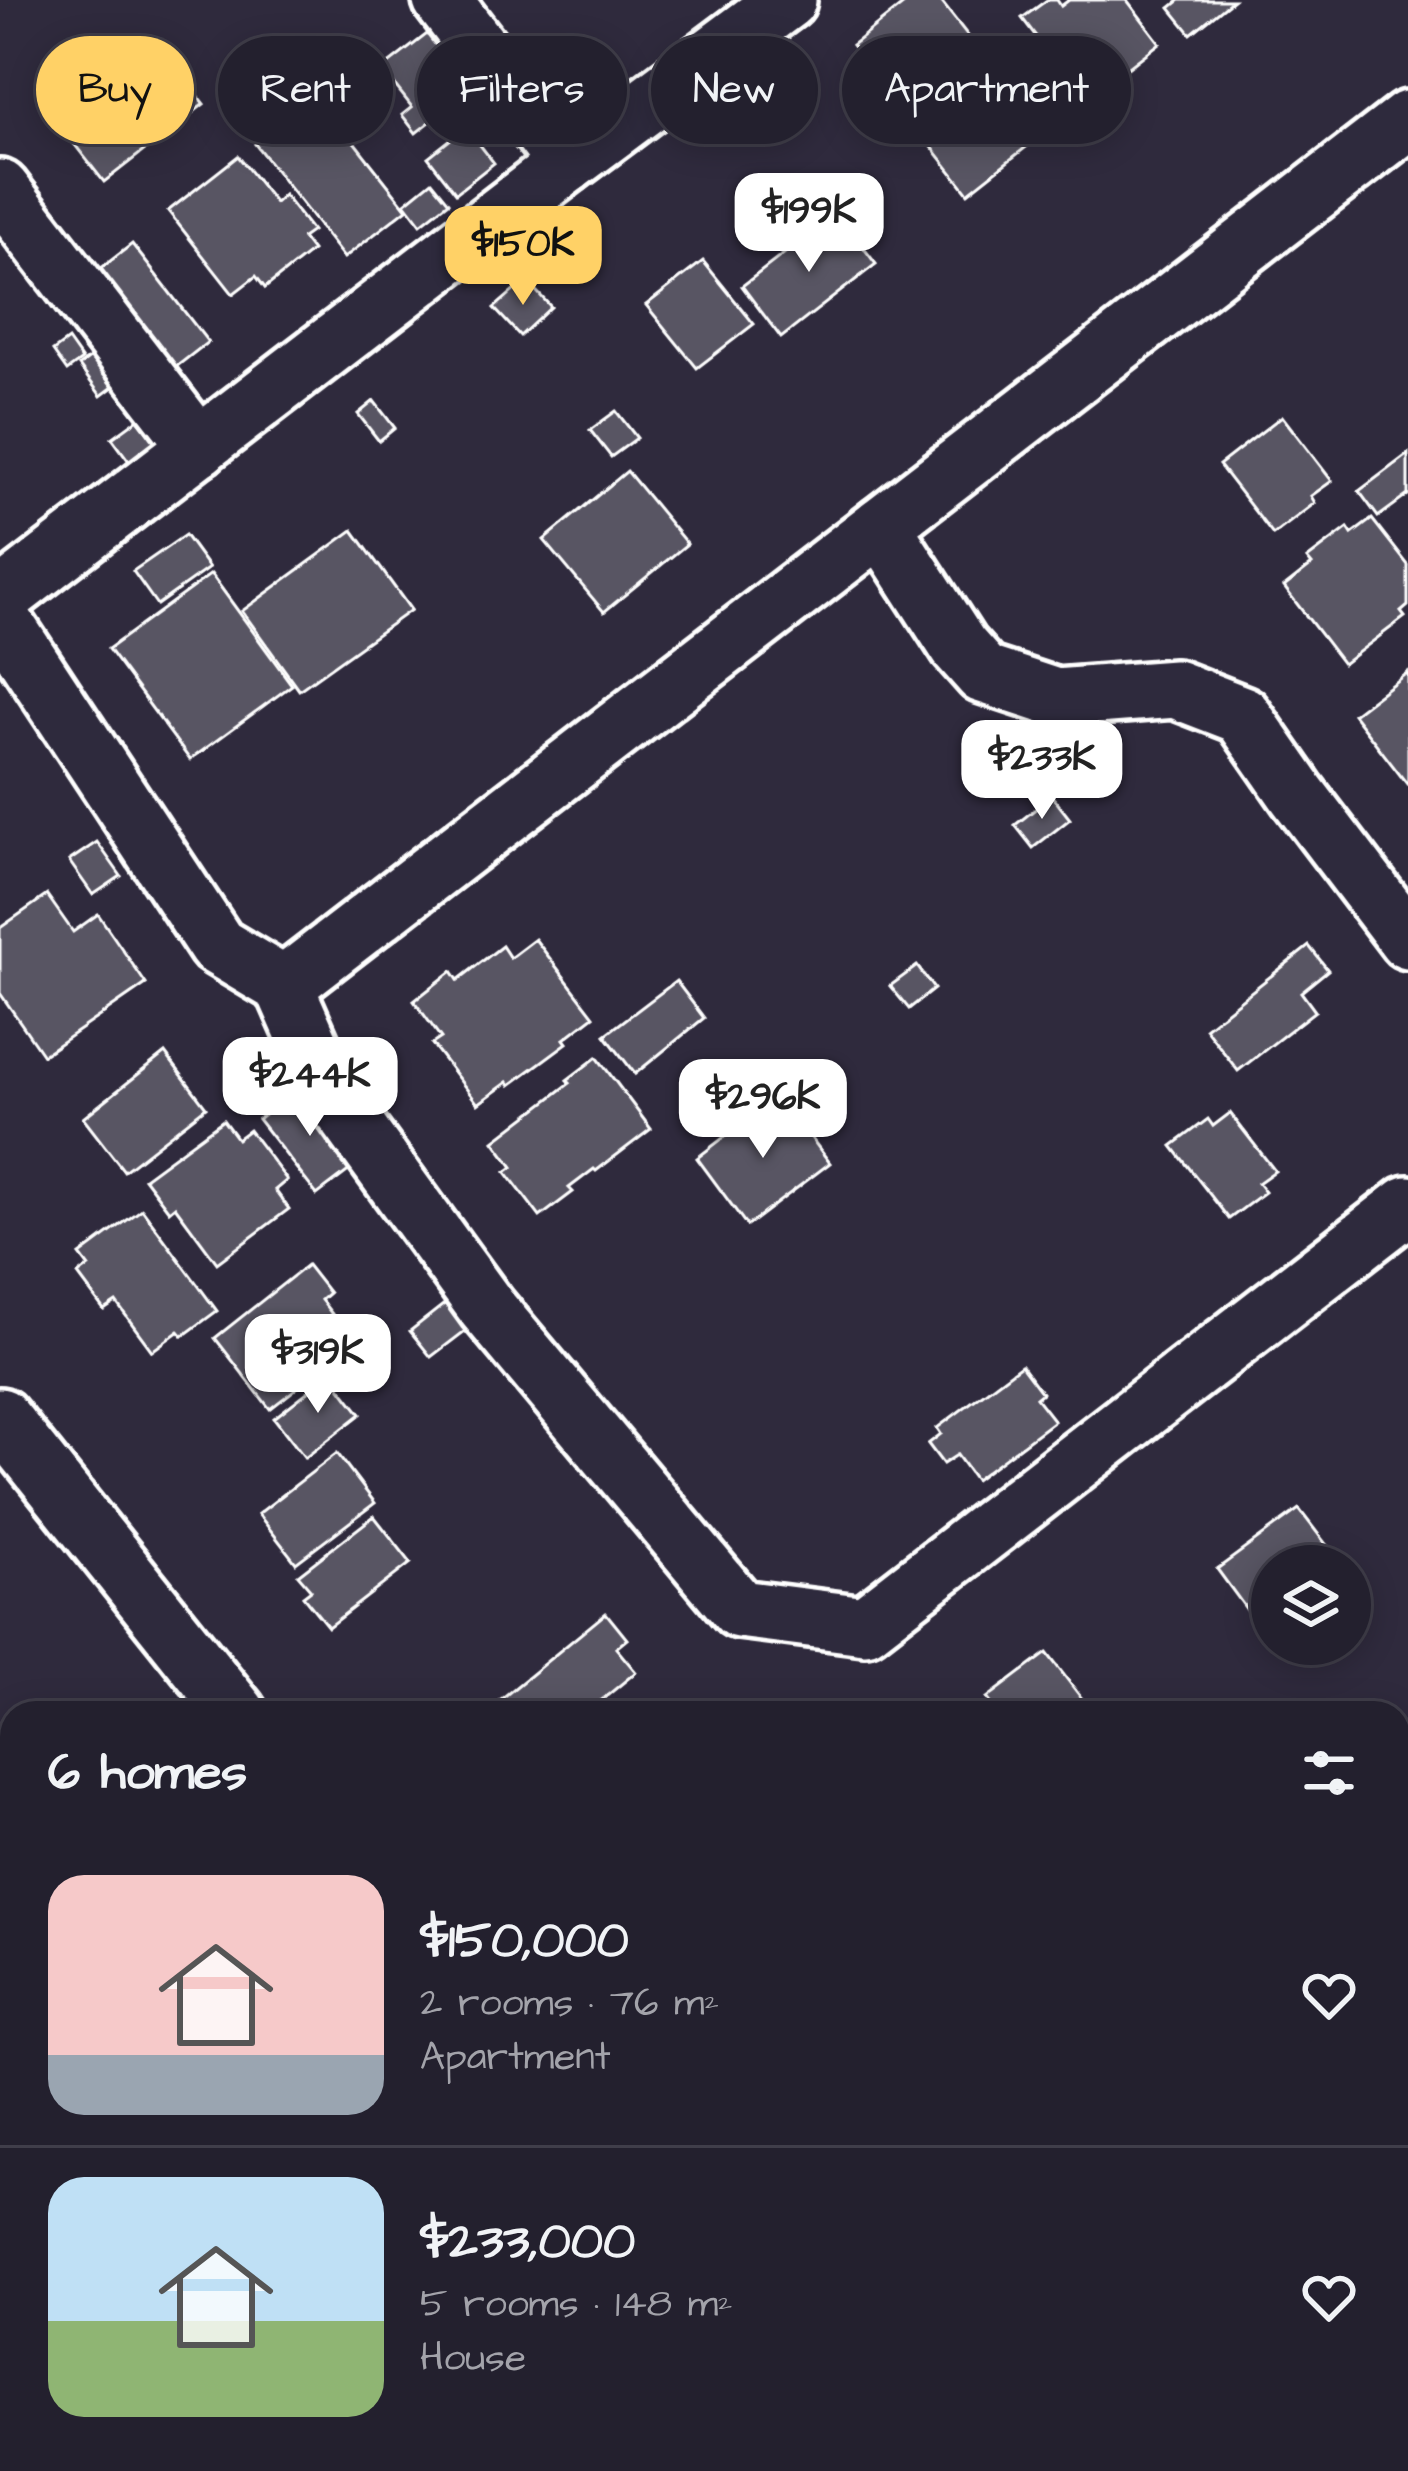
<!DOCTYPE html>
<meta charset="utf-8">
<style>
body{margin:0;font-family:"Architects Daughter",sans-serif;background:#2b2836;color:#f1f3f6;height:100vh;display:flex;flex-direction:column;font-size:45px;white-space:nowrap}
*{box-sizing:border-box;margin:0}
p{font-size:39px;color:#a3a3aa}
.icon{flex:none;width:66px;height:66px;fill:none;stroke:currentColor;stroke-width:2;stroke-linecap:round;stroke-linejoin:round}
.map{position:relative;flex:1;overflow:hidden}
.side{position:absolute;left:0px;top:1701px;width:1410px;height:771px;display:flex;flex-direction:column;background:#23202e;border-radius:36px 36px 0 0;box-shadow:0 6px 30px #0003,0 0 0 3px #403e4a}
.side>*{flex:none}
.top-card{position:absolute;left:36px;top:36px;width:1338px;height:108px;display:flex;gap:24px}
.tools{position:absolute;left:1251px;top:1545px;display:grid;gap:24px}
.tools a{display:grid;place-items:center;width:120px;height:120px;border-radius:50%;background:#23202e;box-shadow:0 6px 30px #0003,0 0 0 3px #403e4a;font-size:60px}
.price{position:absolute;translate:-50% -102px;padding:0 27px;border-radius:24px;background:#fff;color:#222;font-size:39px;line-height:78px;filter:drop-shadow(0 3px 6px #0008)}
.price::after{content:'';position:absolute;left:50%;top:72px;width:36px;height:27px;margin-left:-18px;background:inherit;clip-path:polygon(0 0,100% 0,50% 100%)}
.price.selected{background:#ffd166;color:#111}
ul{padding:0;list-style:none}
li{display:flex;align-items:center;gap:36px;height:300px;padding:0 48px}
li+li{border-top:3px solid #403e4a}
li span{display:grid;place-items:center;flex:none;width:336px;height:240px;border-radius:36px;color:#555}
li>.icon{margin-inline-start:auto}
span .icon{width:144px;height:144px;fill:#fffc;stroke-width:1}
li b{font-size:51px}
h2{display:flex;justify-content:space-between;align-items:center;height:144px;padding:0 48px;font-size:51px}
.tag{padding:0 42px;border-radius:54px;background:#23202e;box-shadow:0 6px 30px #0003,0 0 0 3px #403e4a;font-size:42px;line-height:108px}
.tag.selected{background:#ffd166;color:#111}
.map>svg:first-child{display:block}
</style>
<div class="map">
<svg width="1408" height="2471" viewBox="0 0 1408 2471">
<rect width="100%" height="100%" fill="#2f2a3d"/>
<filter id="ink" filterUnits="userSpaceOnUse"><feTurbulence type="fractalNoise" baseFrequency=".00833" numOctaves="2"/><feDisplacementMap in="SourceGraphic" scale="24" xChannelSelector="R" yChannelSelector="G"/><feConvolveMatrix kernelMatrix="1 2 1 2 8 2 1 2 1" color-interpolation-filters="sRGB"/></filter>
<g filter="url(#ink)">
<!-- building -->
<g fill="#595564" stroke="#fff" stroke-width="3">
<polygon points="909,0 940,0 1044,133 968,193 852,45"/>
<polygon points="1047,0 1057,0 1061,6 1069,0 1127,0 1160,43 1085,101 1022,18"/>
<polygon points="1180,0 1233,0 1191,34 1170,8"/>
<polygon points="427,34 471,90 416,133 402,115 412,107 382,69"/>
<polygon points="153,39 204,104 104,182 53,117"/>
<polygon points="318,96 407,209 344,258 255,144"/>
<polygon points="466,127 494,163 456,193 428,157"/>
<polygon points="238,156 275,203 284,195 312,231 302,238 312,251 265,288 256,276 233,294 168,211"/>
<polygon points="432,181 449,202 421,224 405,203"/>
<polygon points="837,213 876,264 781,338 742,286"/>
<polygon points="132,244 208,342 167,374 91,276"/>
<polygon points="703,261 754,324 697,368 646,305"/>
<polygon points="526,280 551,307 520,336 494,308"/>
<polygon points="68,340 82,360 67,371 53,351"/>
<polygon points="103,348 125,378 101,396 79,366"/>
<polygon points="374,401 395,428 379,441 358,414"/>
<polygon points="616,411 637,438 611,457 590,430"/>
<polygon points="1282,416 1332,481 1311,496 1315,503 1273,535 1219,465"/>
<polygon points="138,419 157,445 131,464 112,438"/>
<polygon points="1408,454 1408,495 1378,517 1359,491"/>
<polygon points="627,471 687,544 604,612 544,540"/>
<polygon points="1372,519 1408,565 1408,606 1401,612 1405,617 1343,664 1284,587 1312,565 1307,559 1348,528 1352,534"/>
<polygon points="353,530 411,610 299,690 242,611"/>
<polygon points="185,535 209,568 157,605 133,571"/>
<polygon points="211,574 292,685 190,760 108,649"/>
<polygon points="1408,672 1408,783 1407,784 1353,714"/>
<polygon points="1052,796 1070,819 1033,848 1015,825"/>
<polygon points="97,842 121,876 93,895 69,861"/>
<polygon points="47,895 73,932 98,914 146,984 43,1055 0,993 0,928"/>
<polygon points="535,939 594,1016 564,1039 567,1043 510,1085 508,1082 478,1104 432,1044 441,1038 414,1001 452,971 458,980 502,946 510,958"/>
<polygon points="1309,946 1328,970 1301,992 1315,1011 1238,1071 1205,1028"/>
<polygon points="917,966 934,989 909,1009 890,986"/>
<polygon points="676,981 704,1018 635,1074 605,1035"/>
<polygon points="165,1053 206,1107 124,1171 83,1118"/>
<polygon points="597,1057 651,1129 596,1171 594,1169 569,1188 573,1192 540,1217 506,1172 513,1167 494,1141 570,1083 567,1080"/>
<polygon points="303,1083 363,1160 317,1195 258,1119"/>
<polygon points="779,1095 830,1163 747,1226 697,1158"/>
<polygon points="1230,1113 1275,1171 1258,1183 1265,1192 1229,1219 1172,1146 1208,1119 1213,1126"/>
<polygon points="223,1120 237,1139 249,1130 287,1180 275,1190 289,1209 217,1263 175,1206 169,1211 144,1178"/>
<polygon points="142,1209 217,1311 183,1336 179,1331 152,1351 116,1302 104,1310 78,1275 89,1267 80,1255"/>
<polygon points="307,1265 329,1293 321,1300 332,1314 289,1348 311,1377 270,1409 215,1338"/>
<polygon points="448,1301 469,1328 431,1357 410,1331"/>
<polygon points="1021,1365 1042,1393 1036,1398 1054,1421 975,1480 957,1455 943,1464 928,1444 941,1434 937,1428"/>
<polygon points="330,1374 361,1414 305,1458 274,1418"/>
<polygon points="337,1453 375,1503 296,1563 258,1514"/>
<polygon points="1299,1509 1335,1556 1321,1566 1272,1566 1272,1603 1252,1617 1217,1569"/>
<polygon points="374,1516 411,1563 328,1627 303,1596 311,1590 298,1575"/>
<polygon points="606,1613 627,1639 616,1648 636,1672 586,1713 484,1713"/>
<polygon points="1047,1653 1093,1713 998,1713 987,1698"/>
<polygon points="1398,1807 1408,1820 1408,1842 1400,1848 1406,1855 1398,1861"/>
<polygon points="0,1840 12,1856 12,1958 0,1966"/>
<polygon points="1398,2045 1408,2059 1408,2111 1398,2119"/>
<polygon points="556,2460 648,2460 651,2463 642,2471 545,2471"/>
</g>
<g fill="none" stroke-linecap="round" stroke-linejoin="round">
<defs>
<g id="minor">
<polyline points="442,0 567,164"/>
<polyline points="0,189 199,447"/>
<polyline points="881,526 959,647 983,674 1056,698 1175,689 1242,715 1297,794 1408,940"/>
<polyline points="0,599 567,164 787,0"/>
<polyline points="0,617 217,946 284,986 331,1093 487,1308 739,1609 865,1625 1408,1205"/>
<polyline points="284,986 1408,120"/>
<polyline points="0,1417 237,1713"/>
<polyline points="1398,1964 1408,1957"/>
<polyline points="1223,2460 1232,2471"/>
<polyline points="513,2471 523,2460"/>
</g>
</defs>
<!-- minor casing -->
<use href="#minor" stroke="#fff" stroke-width="66"/>
<!-- minor -->
<use href="#minor" stroke="#2f2a3d" stroke-width="57"/>
</g>
</g>
</svg>
<div class="tools">
<a><svg class="icon" aria-label="layers" viewBox="0 0 24 24"><path d="M12 4l9 5-9 5-9-5zM3 14l9 5 9-5"/></svg></a>
</div>
<b class="price" style="left:809px;top:275px">$199K</b>
<b class="price selected" style="left:523px;top:308px">$150K</b>
<b class="price" style="left:1042px;top:822px">$233K</b>
<b class="price" style="left:310px;top:1139px">$244K</b>
<b class="price" style="left:763px;top:1161px">$296K</b>
<b class="price" style="left:318px;top:1416px">$319K</b>
<div class="top-card">
<a class="tag selected">Buy</a>
<a class="tag">Rent</a>
<a class="tag">Filters</a>
<a class="tag">New</a>
<a class="tag">Apartment</a>
</div>
<section class="side">
<h2>6 homes<svg class="icon" aria-label="filters" viewBox="0 0 24 24"><path d="M4 7h16M4 17h16"/><circle cx="9" cy="7" r="2"/><circle cx="15" cy="17" r="2"/></svg></h2>
<ul>
<li><span style="background:linear-gradient(#f6c9c9 75%,#9aa5b1 0)"><svg class="icon" aria-label="home" viewBox="0 0 24 24"><path d="M3 11l9-7 9 7M6 9v11h12V9"/></svg></span><div><b>$150,000</b><p>2 rooms · 76 m²</p><p>Apartment</p></div><svg class="icon" aria-label="heart" viewBox="0 0 24 24"><path d="M12 20l-8-8c-3-5 5-10 8-4 3-6 11-1 8 4z"/></svg></li>
<li><span style="background:linear-gradient(#bfe0f5 60%,#8fb573 0)"><svg class="icon" aria-label="home" viewBox="0 0 24 24"><path d="M3 11l9-7 9 7M6 9v11h12V9"/></svg></span><div><b>$233,000</b><p>5 rooms · 148 m²</p><p>House</p></div><svg class="icon" aria-label="heart" viewBox="0 0 24 24"><path d="M12 20l-8-8c-3-5 5-10 8-4 3-6 11-1 8 4z"/></svg></li>
</ul>
</section>
</div>
